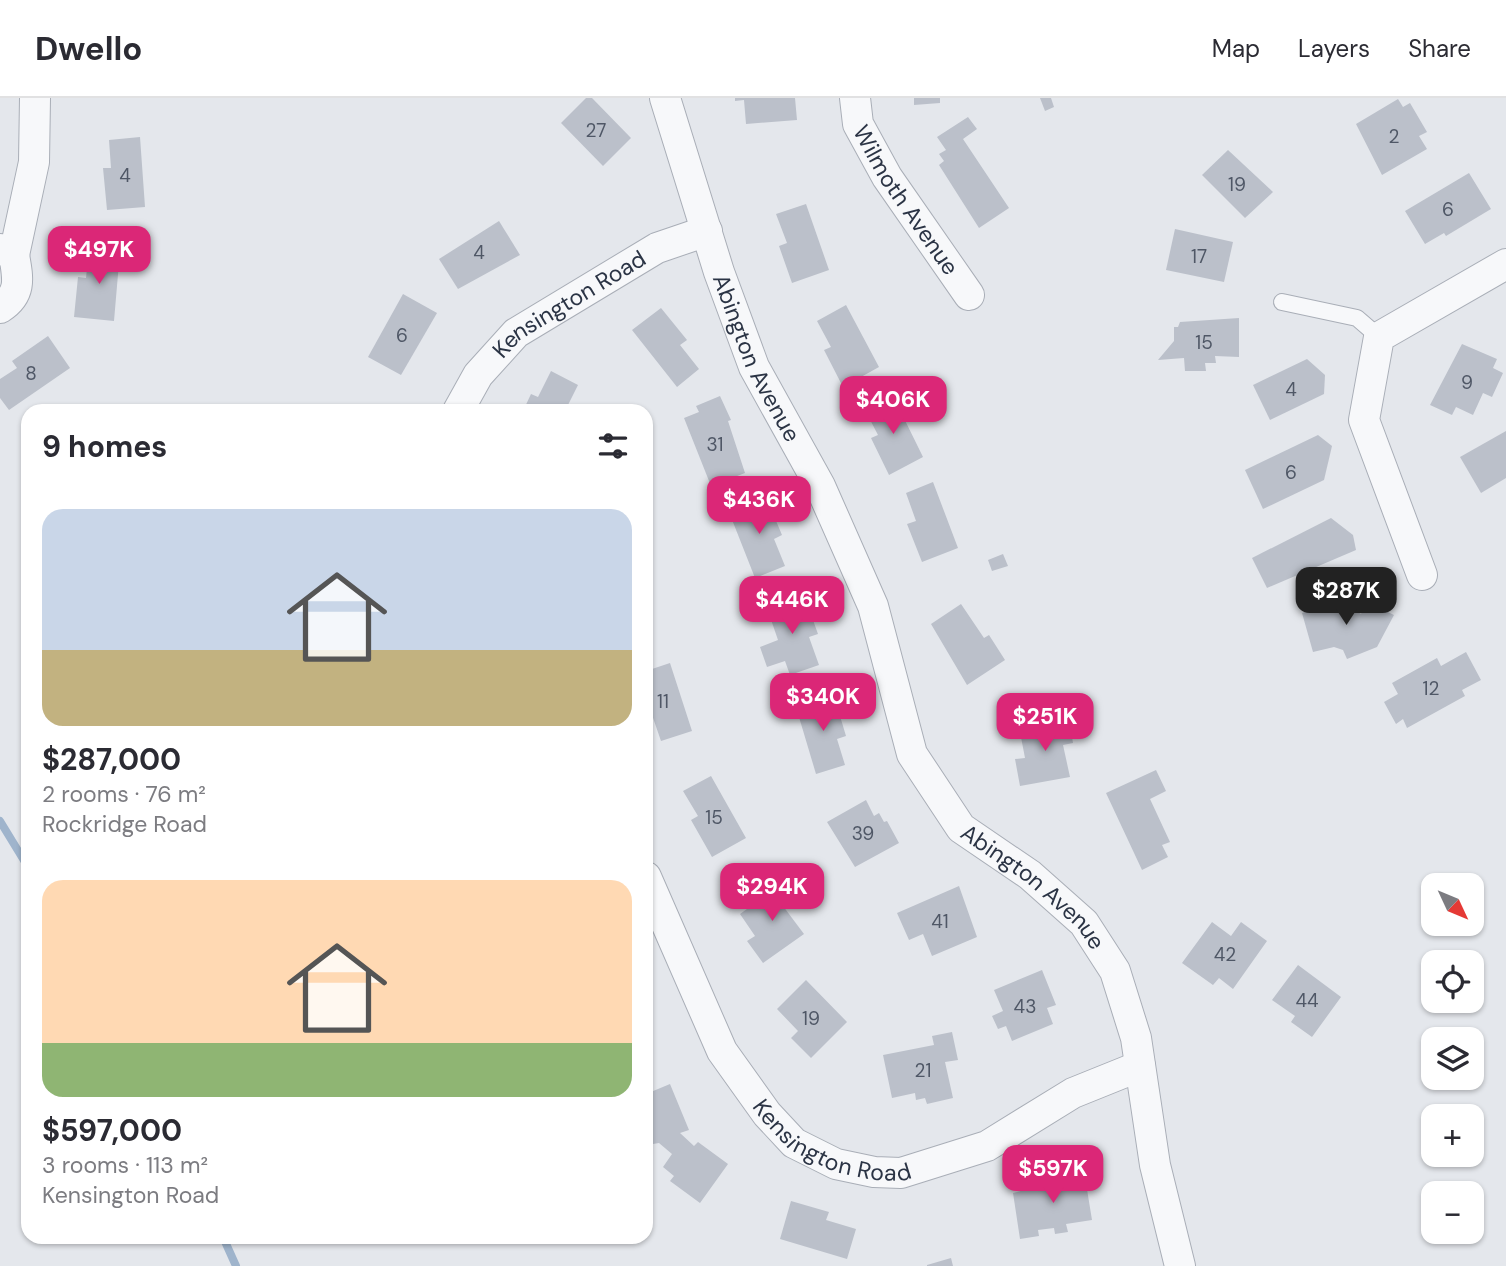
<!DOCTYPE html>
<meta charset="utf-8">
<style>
body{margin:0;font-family:"DM Sans",sans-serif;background:#f2f2f3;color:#2b2b33;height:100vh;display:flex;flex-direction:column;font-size:26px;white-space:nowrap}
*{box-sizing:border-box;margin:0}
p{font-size:23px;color:#7c7c81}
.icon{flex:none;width:38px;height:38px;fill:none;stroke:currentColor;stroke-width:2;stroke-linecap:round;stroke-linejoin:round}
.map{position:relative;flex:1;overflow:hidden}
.side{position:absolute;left:21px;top:306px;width:632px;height:840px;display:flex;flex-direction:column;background:#fff;border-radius:21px;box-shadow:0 2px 5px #0004}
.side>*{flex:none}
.needle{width:46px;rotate:134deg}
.fabs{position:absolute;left:1421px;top:775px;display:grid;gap:14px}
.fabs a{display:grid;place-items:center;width:63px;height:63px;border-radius:14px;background:#fff;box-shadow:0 2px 5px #0004;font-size:35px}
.price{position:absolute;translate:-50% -60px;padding:0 16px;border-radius:14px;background:#db2777;color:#fff;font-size:23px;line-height:46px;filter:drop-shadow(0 2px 4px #0008)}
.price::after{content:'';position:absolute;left:50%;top:42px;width:21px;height:16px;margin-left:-10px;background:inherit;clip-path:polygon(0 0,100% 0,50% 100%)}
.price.selected{background:#222;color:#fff}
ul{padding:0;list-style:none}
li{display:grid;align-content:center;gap:14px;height:371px;padding:0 21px}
li span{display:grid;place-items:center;height:217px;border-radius:21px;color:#555}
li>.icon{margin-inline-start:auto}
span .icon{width:126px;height:126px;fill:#fffc;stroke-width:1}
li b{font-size:30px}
h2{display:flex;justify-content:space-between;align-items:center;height:84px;padding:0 21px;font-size:30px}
header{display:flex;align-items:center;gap:42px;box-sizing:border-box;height:98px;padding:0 35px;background:#fff;border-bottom:2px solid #e1e1e2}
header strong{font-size:33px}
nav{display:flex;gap:38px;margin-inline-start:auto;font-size:24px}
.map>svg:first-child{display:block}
</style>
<header>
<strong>Dwello</strong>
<nav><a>Map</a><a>Layers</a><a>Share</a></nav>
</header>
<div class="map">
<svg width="1506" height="1168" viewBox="0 0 1506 1168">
<rect width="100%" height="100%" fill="#e4e7ec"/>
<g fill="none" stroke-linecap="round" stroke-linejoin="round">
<!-- stream -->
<g stroke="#9fb4cc" stroke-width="8">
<polyline points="0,723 28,769"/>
<polyline points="223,1139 236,1168"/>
</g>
</g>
<!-- building -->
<g fill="#bbc0ca">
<polygon points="586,0 592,0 631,40 603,68 561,25"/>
<polygon points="735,0 795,0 797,22 746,26 744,2 735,3"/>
<polygon points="914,0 940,0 940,5 914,7"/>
<polygon points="1040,0 1051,0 1054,9 1045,13"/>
<polygon points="1398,1 1403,9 1410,5 1427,34 1419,38 1427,51 1382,77 1356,26"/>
<polygon points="968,19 977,31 963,41 1009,110 979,130 939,67 944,63 939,56 946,52 937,39"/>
<polygon points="140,39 145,109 107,112 103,70 111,70 109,42"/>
<polygon points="1228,52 1273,94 1245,120 1202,77"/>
<polygon points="1469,75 1491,111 1446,138 1444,135 1425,146 1405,113"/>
<polygon points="806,106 829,172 792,185 779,148 787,145 776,116"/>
<polygon points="499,123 520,157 458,191 439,161"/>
<polygon points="1175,131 1233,144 1224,184 1166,172"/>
<polygon points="89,150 120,153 114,223 74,219 78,179 86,180"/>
<polygon points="403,196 437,215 401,277 368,259"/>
<polygon points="846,207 879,269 843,289 824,252 831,249 817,223"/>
<polygon points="661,210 687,242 680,247 699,271 677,289 632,232"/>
<polygon points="1239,220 1239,259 1215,258 1216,265 1205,265 1206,273 1185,273 1184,260 1158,262 1174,243 1174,229 1178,229 1180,224"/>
<polygon points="48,238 70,270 9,312 0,300 0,281 17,270 12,263"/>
<polygon points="1462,246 1497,261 1493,270 1503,275 1492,299 1483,295 1473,317 1456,309 1452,317 1430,307"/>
<polygon points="1307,261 1325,277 1324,296 1270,322 1253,287"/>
<polygon points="551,273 578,287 565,313 523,313 531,296 538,299"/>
<polygon points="720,298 731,322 728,323 745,375 711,388 684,320 699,314 696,308"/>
<polygon points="893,298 923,359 889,377 871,340 878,337 865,312"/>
<polygon points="1506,333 1506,380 1481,395 1460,359"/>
<polygon points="1318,337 1332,348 1324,382 1263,411 1245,372"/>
<polygon points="933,384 958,450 922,464 907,426 916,423 906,395"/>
<polygon points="766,399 782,437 774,441 785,468 755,480 729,414"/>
<polygon points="1331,420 1353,437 1356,452 1267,490 1252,460"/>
<polygon points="1003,456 1008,468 992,473 988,462"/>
<polygon points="646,469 653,485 646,489"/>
<polygon points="1345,496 1350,509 1361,516 1367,504 1394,517 1377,549 1347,561 1343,552 1334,549 1313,554 1302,515 1321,508 1320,504"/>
<polygon points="804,497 818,536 809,539 819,567 790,577 785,563 767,569 760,549 778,542 767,510"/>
<polygon points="961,506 984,540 989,537 1005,562 967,587 931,526"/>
<polygon points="1466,554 1481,582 1462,592 1465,598 1407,630 1403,621 1396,626 1384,604 1398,596 1392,585 1437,560 1441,568"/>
<polygon points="670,565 692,633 661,643 651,614 646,615 646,573"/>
<polygon points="834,598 846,638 837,641 845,667 816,676 796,609"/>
<polygon points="1068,615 1073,645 1063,647 1070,679 1020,688 1015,661 1025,660 1020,634 1052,628 1051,619"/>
<polygon points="1156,672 1166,693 1150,701 1170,744 1162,747 1168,759 1142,772 1106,695"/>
<polygon points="711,678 746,740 712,759 691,722 698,718 683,693"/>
<polygon points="866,702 874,718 879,715 884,724 887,723 899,745 855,769 827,724"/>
<polygon points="786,783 797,798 783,808 804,836 763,865 747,843 755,838 740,816"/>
<polygon points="959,788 977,839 932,858 923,836 909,842 897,815"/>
<polygon points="1212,824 1231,838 1241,824 1267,843 1233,891 1219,880 1213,887 1182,865"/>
<polygon points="1298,867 1341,899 1312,939 1291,924 1295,918 1272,902"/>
<polygon points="1042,872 1056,907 1047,910 1053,926 1012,943 1006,928 998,931 992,918 1003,913 994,892"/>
<polygon points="806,882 847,924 811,960 791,940 798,933 777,911"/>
<polygon points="952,934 958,962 945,964 953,1000 927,1006 925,1000 916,1002 915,995 892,1000 883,957 934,947 932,938"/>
<polygon points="670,986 689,1032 680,1035 694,1048 698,1044 728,1066 700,1105 670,1083 674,1078 663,1069 672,1056 659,1045 653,1046 646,1028 646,996"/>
<polygon points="1084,1073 1092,1122 1066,1126 1068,1134 1055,1136 1054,1130 1038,1132 1039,1138 1020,1141 1013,1095 1047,1086 1046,1079"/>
<polygon points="791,1103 829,1114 826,1122 856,1131 847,1161 780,1141"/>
<polygon points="951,1160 953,1168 927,1168 927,1167"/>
</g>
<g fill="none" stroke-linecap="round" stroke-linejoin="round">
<defs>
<polyline id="service" points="1282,204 1357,220 1379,239"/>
<g id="minor">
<path id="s1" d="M665,0l54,174 35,95 66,119 53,120 39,148 49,74 69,47 54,48 31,48 21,67 19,127 25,101"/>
<path id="s2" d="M855,0l3,26 29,53 82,118"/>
<path d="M0,151l14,6c4,23 8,39 -14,53"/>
<polyline points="14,157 34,64 35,0"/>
<path id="s3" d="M458,313l20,-36 38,-42 141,-85 50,-17"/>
<polyline points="1422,477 1364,322 1379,239 1506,166"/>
<path id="s4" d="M646,779l76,174 45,63 27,29 42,21 38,8 27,1 86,-27 86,-53 67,-27"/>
</g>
</defs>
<!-- service casing -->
<use href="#service" stroke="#a9aeb7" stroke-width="18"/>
<!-- minor casing -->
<use href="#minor" stroke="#a9aeb7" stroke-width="32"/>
<!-- service -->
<use href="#service" stroke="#f7f8fa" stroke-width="16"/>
<!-- minor -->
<use href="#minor" stroke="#f7f8fa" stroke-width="30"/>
</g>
<g text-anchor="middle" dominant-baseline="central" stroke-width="7" stroke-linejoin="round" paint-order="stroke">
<!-- number labels -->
<g font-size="19" fill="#4f5766">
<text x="596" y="32">27</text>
<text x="1394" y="38">2</text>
<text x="125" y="77">4</text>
<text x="1237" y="86">19</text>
<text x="1448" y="111">6</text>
<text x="479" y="154">4</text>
<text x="1199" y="158">17</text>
<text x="402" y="237">6</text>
<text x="1204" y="244">15</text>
<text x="31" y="275">8</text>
<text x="1467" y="284">9</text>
<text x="1291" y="291">4</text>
<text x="715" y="346">31</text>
<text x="1291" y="374">6</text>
<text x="1431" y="590">12</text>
<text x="663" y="603">11</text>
<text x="714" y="719">15</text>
<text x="863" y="735">39</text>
<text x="940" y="823">41</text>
<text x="1225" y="856">42</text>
<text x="1307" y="902">44</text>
<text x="1025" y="908">43</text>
<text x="811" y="920">19</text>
<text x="923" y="972">21</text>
</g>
<!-- street labels -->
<g font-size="23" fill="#2b3445" stroke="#f4f6f9">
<text stroke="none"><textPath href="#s2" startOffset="116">Wilmoth Avenue</textPath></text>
<text stroke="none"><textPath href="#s3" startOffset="158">Kensington Road</textPath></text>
<text stroke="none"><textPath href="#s1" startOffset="276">Abington Avenue</textPath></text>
<text stroke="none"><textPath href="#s1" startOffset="886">Abington Avenue</textPath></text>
<text stroke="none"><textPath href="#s4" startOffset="341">Kensington Road</textPath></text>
</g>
</g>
</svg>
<div class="fabs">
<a><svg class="needle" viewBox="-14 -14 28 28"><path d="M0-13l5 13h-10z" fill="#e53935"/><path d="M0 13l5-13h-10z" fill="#7c7c81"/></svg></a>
<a><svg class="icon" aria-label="locate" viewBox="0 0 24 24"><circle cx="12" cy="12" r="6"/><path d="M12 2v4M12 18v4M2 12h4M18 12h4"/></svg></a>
<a><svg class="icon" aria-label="layers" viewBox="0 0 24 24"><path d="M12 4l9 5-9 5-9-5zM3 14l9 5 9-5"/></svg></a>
<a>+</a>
<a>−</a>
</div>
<b class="price" style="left:99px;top:188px">$497K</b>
<b class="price" style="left:893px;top:338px">$406K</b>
<b class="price" style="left:759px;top:438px">$436K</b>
<b class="price selected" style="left:1346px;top:529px">$287K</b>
<b class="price" style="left:792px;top:538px">$446K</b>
<b class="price" style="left:823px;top:635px">$340K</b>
<b class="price" style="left:1045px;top:655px">$251K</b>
<b class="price" style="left:772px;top:825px">$294K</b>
<b class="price" style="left:1053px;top:1107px">$597K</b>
<section class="side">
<h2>9 homes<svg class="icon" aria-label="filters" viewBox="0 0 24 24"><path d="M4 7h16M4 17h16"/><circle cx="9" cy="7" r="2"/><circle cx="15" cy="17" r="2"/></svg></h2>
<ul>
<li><span style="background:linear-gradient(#c9d6e8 65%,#c2b280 0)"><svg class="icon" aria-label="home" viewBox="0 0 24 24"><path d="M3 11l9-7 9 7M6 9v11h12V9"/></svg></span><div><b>$287,000</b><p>2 rooms · 76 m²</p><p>Rockridge Road</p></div></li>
<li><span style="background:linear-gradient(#ffd9b3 75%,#8fb573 0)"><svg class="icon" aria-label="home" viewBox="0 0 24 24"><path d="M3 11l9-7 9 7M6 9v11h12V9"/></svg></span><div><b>$597,000</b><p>3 rooms · 113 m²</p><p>Kensington Road</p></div></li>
</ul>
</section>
</div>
